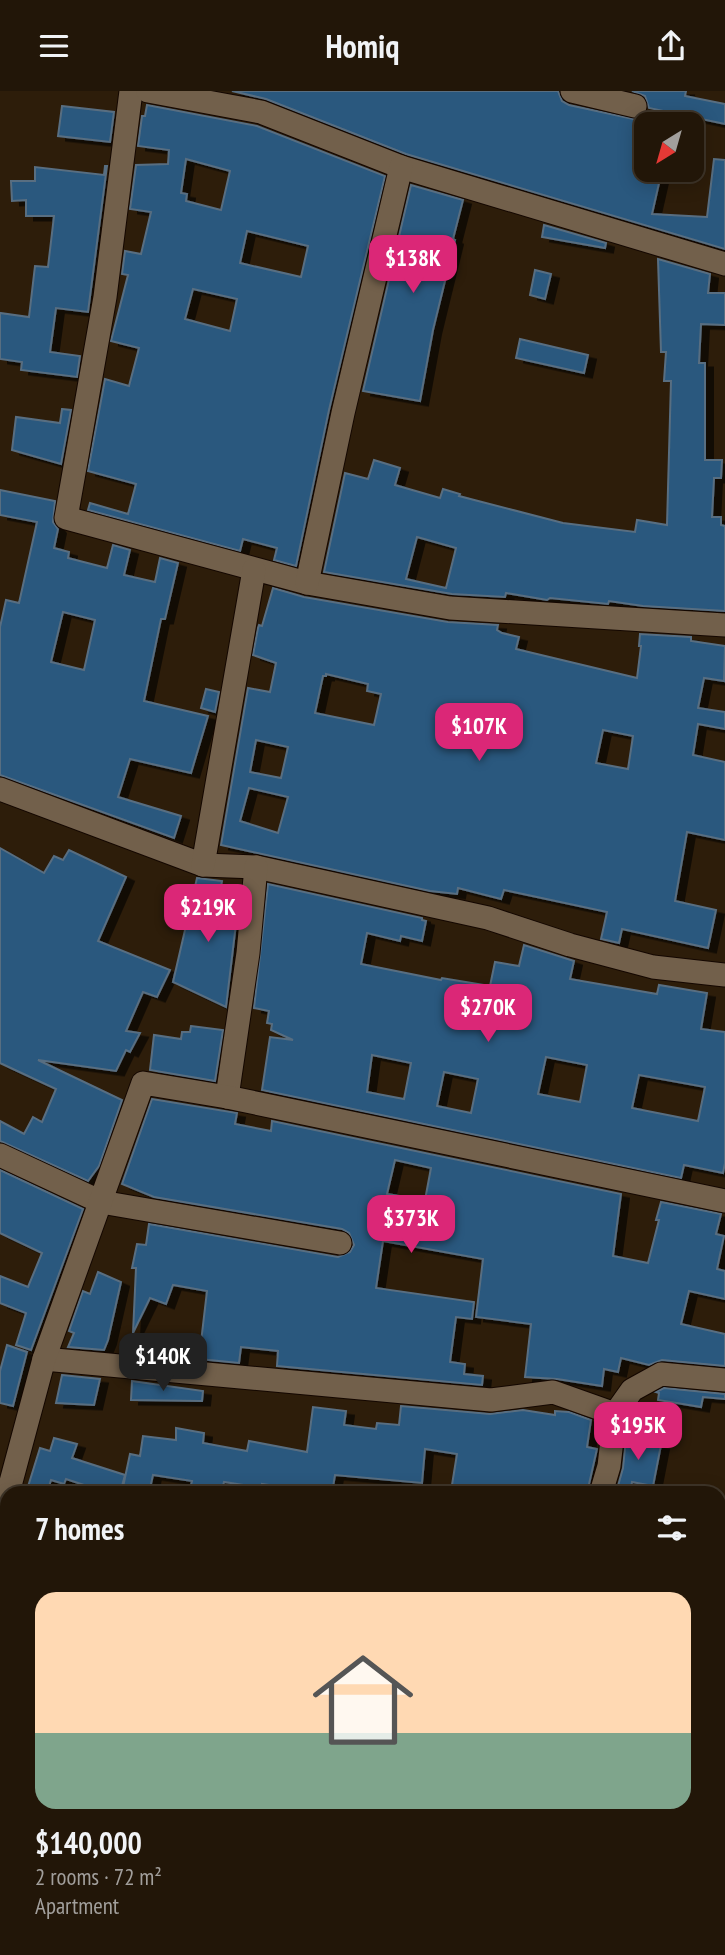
<!DOCTYPE html>
<meta charset="utf-8">
<style>
body{margin:0;font-family:"PT Sans Narrow",sans-serif;background:#2e2316;color:#f1f3f6;height:100vh;display:flex;flex-direction:column;font-size:26px;white-space:nowrap}
*{box-sizing:border-box;margin:0}
p{font-size:23px;color:#a29f9c}
.icon{flex:none;width:38px;height:38px;fill:none;stroke:currentColor;stroke-width:2;stroke-linecap:round;stroke-linejoin:round}
.map{position:relative;flex:1;overflow:hidden}
.panel{position:absolute;left:0px;top:1395px;width:726px;height:471px;display:flex;flex-direction:column;background:#221608;border-radius:21px 21px 0 0;box-shadow:0 4px 18px #0003,0 0 0 2px #3f3529}
.panel>*{flex:none}
.needle{width:46px;rotate:217deg}
.fabs{position:absolute;left:634px;top:21px;display:grid;gap:14px}
.fabs a{display:grid;place-items:center;width:70px;height:70px;border-radius:14px;background:#221608;box-shadow:0 4px 18px #0003,0 0 0 2px #3f3529;font-size:35px}
.price{position:absolute;translate:-50% -60px;padding:0 16px;border-radius:14px;background:#db2777;color:#fff;font-size:23px;line-height:46px;filter:drop-shadow(0 2px 4px #0008)}
.price::after{content:'';position:absolute;left:50%;top:42px;width:21px;height:16px;margin-left:-10px;background:inherit;clip-path:polygon(0 0,100% 0,50% 100%)}
.price.current{background:#222;color:#fff}
ul{padding:0;list-style:none}
li{display:grid;align-content:center;gap:14px;height:371px;padding:0 35px}
li+li{border-top:2px solid #3f3529}
li span{display:grid;place-items:center;height:217px;border-radius:21px;color:#555}
li>.icon{margin-inline-start:auto}
span .icon{width:126px;height:126px;fill:#fffc;stroke-width:1}
li b{font-size:30px}
h2{display:flex;justify-content:space-between;align-items:center;height:84px;padding:0 35px;font-size:30px}
header{display:flex;justify-content:space-between;align-items:center;height:91px;padding:0 35px;background:#221608;font-size:32px;font-weight:600}
.map>svg:first-child{display:block}
</style>
<header><svg class="icon" aria-label="menu" viewBox="0 0 24 24"><path d="M4 6h16M4 12h16M4 18h16"/></svg>Homiq<svg class="icon" aria-label="share" viewBox="0 0 24 24"><path d="M12 15V3M7 8l5-5 5 5M5 13v7h14v-7"/></svg></header>
<div class="map">
<svg width="725" height="1864" viewBox="0 0 725 1864">
<defs>
<filter id="shadow"><feDropShadow dx="8" dy="4.5" stdDeviation="0" flood-color="#0009"/></filter>
</defs>
<rect width="100%" height="100%" fill="#2d1d0a"/>
<!-- building -->
<g fill="#29587e" stroke="#596e81" stroke-width="2" fill-rule="evenodd" filter="url(#shadow)">
<polygon points="232,0 558,0 562,10 569,14 638,29 633,55 645,56 644,69 646,69 646,79 662,79 652,123 707,126 714,68 725,69 725,158 406,63 266,8"/>
<polygon points="632,0 686,0 685,5 725,13 725,33 649,17 645,5"/>
<path d="M147,14l110,21 128,50 -56,234 -33,156 -22,-6 3,-12 -34,-9 -3,12 -152,-41 2,-7 38,11 8,-30 -48,-13 17,-92 24,7 10,-38 -28,-7 17,-66 -6,-1 3,-23 16,3 10,-42 -21,-3 6,-44 32,-1 1,-14 -31,-4 4,-30h3zM186,68l44,12 -9,39 -35,-9 1,-7 -6,-1zM247,140l61,15 -7,31 -61,-14zM193,198l44,10 -7,32 -45,-12z"/>
<polygon points="62,15 114,21 110,51 58,45"/>
<polygon points="105,75 107,75 88,221 56,217 50,261 80,265 77,286 21,279 22,271 0,268 0,222 29,226 35,175 48,176 54,125 26,125 26,109 12,110 11,90 35,90 35,76 104,84"/>
<polygon points="411,94 463,109 453,148 455,149 433,239 420,310 363,300"/>
<polygon points="544,134 606,152 605,157 542,146"/>
<path d="M658,168l52,15 -2,19h17v32l-24,-1 -2,39h6v97h17l-1,18h-7l-2,39h9v8l4,1v85l-82,-5 -34,-5 -1,3 -58,-6 -3,2 -41,-7 -1,4 -53,-3 -128,-22 21,-99 23,6 6,-19 26,8 -5,17 45,13 3,-9 17,5 -1,2 104,27 72,9 2,-12 30,5 4,-144h-7l2,-29h-5zM417,446l39,11 -10,40 -40,-9z"/>
<polygon points="535,179 551,183 545,208 530,204"/>
<polygon points="520,248 588,264 584,282 516,267"/>
<polygon points="62,318 71,319 61,373 12,359 16,326 60,332"/>
<path d="M0,399l55,11 -2,21 5,7 -4,19 15,4 -1,6 39,10 6,-23 17,5 -6,25 31,7 5,-24 18,5 -13,56h-4l-17,82 64,15 -17,57 -61,-14 -12,38 63,19 -7,22 -174,-63v-148l6,-27 13,3 18,-81 -37,-7zM63,521l32,8 -11,50 -33,-8z"/>
<path d="M273,497l31,9 144,25 50,3 -1,5 5,3 17,4 -3,12 121,29 4,-32h-2l1,-12 51,3v4l34,5 -1,35 -20,-3 -6,30 27,4v17l-27,-5 -5,31 32,7v78l-38,-8 -12,69 41,9 -8,38 -86,-19 -3,14 -18,-4 6,-27 -103,-22 -3,9 -43,-11 -1,6 -27,-3 -209,-46 27,-157 22,4 6,-29 -23,-8 5,-27 1,-3 3,1zM326,583l42,10 -1,7 14,3 -7,31 -59,-12 8,-37h3zM603,639l30,6 -5,33 -32,-6zM256,649l32,7 -7,31 -31,-6zM249,697l39,9 -10,36 -38,-12z"/>
<polygon points="206,598 219,601 215,621 201,617"/>
<polygon points="0,757 44,782 54,765 63,769 69,759 126,786 98,850 170,879 157,906 143,901 126,940 140,942 130,961 126,959 116,980 38,969 122,1009 99,1075 88,1090 0,1050 0,1030 24,1043 33,1026 42,1031 56,998 0,972"/>
<polygon points="197,787 222,790 218,813 238,816 226,916 173,891"/>
<path d="M268,793l154,34v2l4,1 -4,20 -21,-5 -1,5 -33,-8 -6,31 80,16 1,-2 48,8 5,-24 24,4 5,-21 50,16 -4,18 87,15 2,-9 48,8 -6,36 24,3v131l-2,10 -39,-8 -3,13 -419,-88 8,-53 23,3 -22,-10 1,-6 -5,-1 2,-12 -15,-3zM372,964l39,8 -7,36 -37,-7zM546,966l41,8 -7,37 -42,-8zM444,981l34,7 -7,34 -34,-7zM639,984l66,12 -7,34 -66,-13z"/>
<polygon points="191,935 223,939 215,990 150,979 154,944 181,948 182,941 190,941"/>
<path d="M152,1008l85,14 -2,11 36,7 1,-10 349,73 -8,62 35,7 11,-43h-3l5,-18 60,12 -5,20 8,2 -7,33 8,2v28l-36,-8 -8,33 44,10v32l-63,-6 -13,5 -28,-7 -3,14 -14,-3 -2,17 -45,-7 -32,-2 6,-53 -55,-7 7,-58 -100,-18 -7,47 98,14 -2,17 -16,-2 -6,45 15,2 -1,10 19,2 -1,9 -205,-19 1,-15 -37,-4 -2,16 -40,-4 8,-68 -34,-6 -7,19 -16,-6 -17,35 3,-65h-4l5,-24 9,1 3,-21 189,33 12,-5 4,-7 -5,-12 -7,-4 -188,-32 -32,-13zM395,1069l36,8 -6,32 -38,-6z"/>
<polygon points="0,1079 83,1118 31,1259 16,1254 26,1222 0,1212 0,1185 28,1196 42,1162 0,1142"/>
<polygon points="98,1181 121,1191 108,1249 104,1259 68,1256 74,1242 69,1240 83,1200 90,1203"/>
<polygon points="7,1254 27,1261 13,1315 0,1312 0,1280"/>
<polygon points="62,1284 100,1288 94,1314 56,1312"/>
<polygon points="132,1290 203,1300 202,1310 131,1309"/>
<polygon points="664,1297 725,1303 725,1308 703,1306 701,1316 658,1309 659,1302 656,1301"/>
<polygon points="401,1315 490,1323 523,1319 555,1324 555,1320 569,1321 591,1329 587,1356 597,1358 587,1402 473,1402 473,1397 452,1394 457,1363 425,1358 422,1392 335,1384 332,1402 301,1402 302,1399 262,1393 262,1397 224,1391 221,1402 189,1402 192,1390 153,1384 149,1402 123,1396 130,1363 140,1365 143,1345 176,1349 176,1337 204,1342 203,1352 247,1360 249,1350 307,1361 313,1316 346,1320 344,1334 376,1338 377,1332 399,1334"/>
<polygon points="627,1337 643,1340 641,1350 661,1354 653,1395 632,1391 630,1402 616,1402 623,1377"/>
<polygon points="54,1347 77,1353 72,1367 125,1384 120,1402 108,1402 66,1388 64,1393 51,1389 47,1402 26,1402 40,1357 50,1360"/>
</g>
<g fill="none" stroke-linecap="round" stroke-linejoin="round">
<defs>
<g id="street">
<polyline points="131,0 105,206 66,427 307,492 450,517 725,534"/>
<polyline points="148,0 261,21 401,76 725,173"/>
<polyline points="572,0 635,15"/>
<polyline points="307,492 343,322 401,76"/>
<polyline points="0,698 203,774 256,776 488,827 570,854 653,876 725,884"/>
<polyline points="203,774 254,479"/>
<polyline points="227,1006 248,862 256,776"/>
<polyline points="0,1064 101,1111 340,1152"/>
<polyline points="44,1268 491,1309 553,1301 615,1323"/>
<polyline points="8,1402 44,1268 143,992 227,1006 725,1110"/>
<polyline points="601,1402 609,1375 615,1323 632,1299 661,1283 725,1289"/>
<polyline points="0,1430 7,1404"/>
<polyline points="0,1583 7,1585"/>
<polyline points="719,1587 725,1587"/>
<polyline points="719,1702 725,1702"/>
<polyline points="163,1858 171,1864"/>
<polyline points="658,1858 659,1864"/>
<polyline points="337,1864 339,1858"/>
</g>
</defs>
<!-- street casing -->
<use href="#street" stroke="#140700" stroke-width="25"/>
<!-- street -->
<use href="#street" stroke="#72604b" stroke-width="23"/>
</g>
</svg>
<div class="fabs">
<a><svg class="needle" viewBox="-14 -14 28 28"><path d="M0-13l5 13h-10z" fill="#e53935"/><path d="M0 13l5-13h-10z" fill="#a29f9c"/></svg></a>
</div>
<b class="price" style="left:413px;top:204px">$138K</b>
<b class="price" style="left:479px;top:672px">$107K</b>
<b class="price" style="left:208px;top:853px">$219K</b>
<b class="price" style="left:488px;top:953px">$270K</b>
<b class="price" style="left:411px;top:1164px">$373K</b>
<b class="price current" style="left:163px;top:1302px">$140K</b>
<b class="price" style="left:638px;top:1371px">$195K</b>
<section class="panel">
<h2>7 homes<svg class="icon" aria-label="filters" viewBox="0 0 24 24"><path d="M4 7h16M4 17h16"/><circle cx="9" cy="7" r="2"/><circle cx="15" cy="17" r="2"/></svg></h2>
<ul>
<li><span style="background:linear-gradient(#ffd9b3 65%,#7fa58c 0)"><svg class="icon" aria-label="home" viewBox="0 0 24 24"><path d="M3 11l9-7 9 7M6 9v11h12V9"/></svg></span><div><b>$140,000</b><p>2 rooms · 72 m²</p><p>Apartment</p></div></li>
</ul>
</section>
</div>
